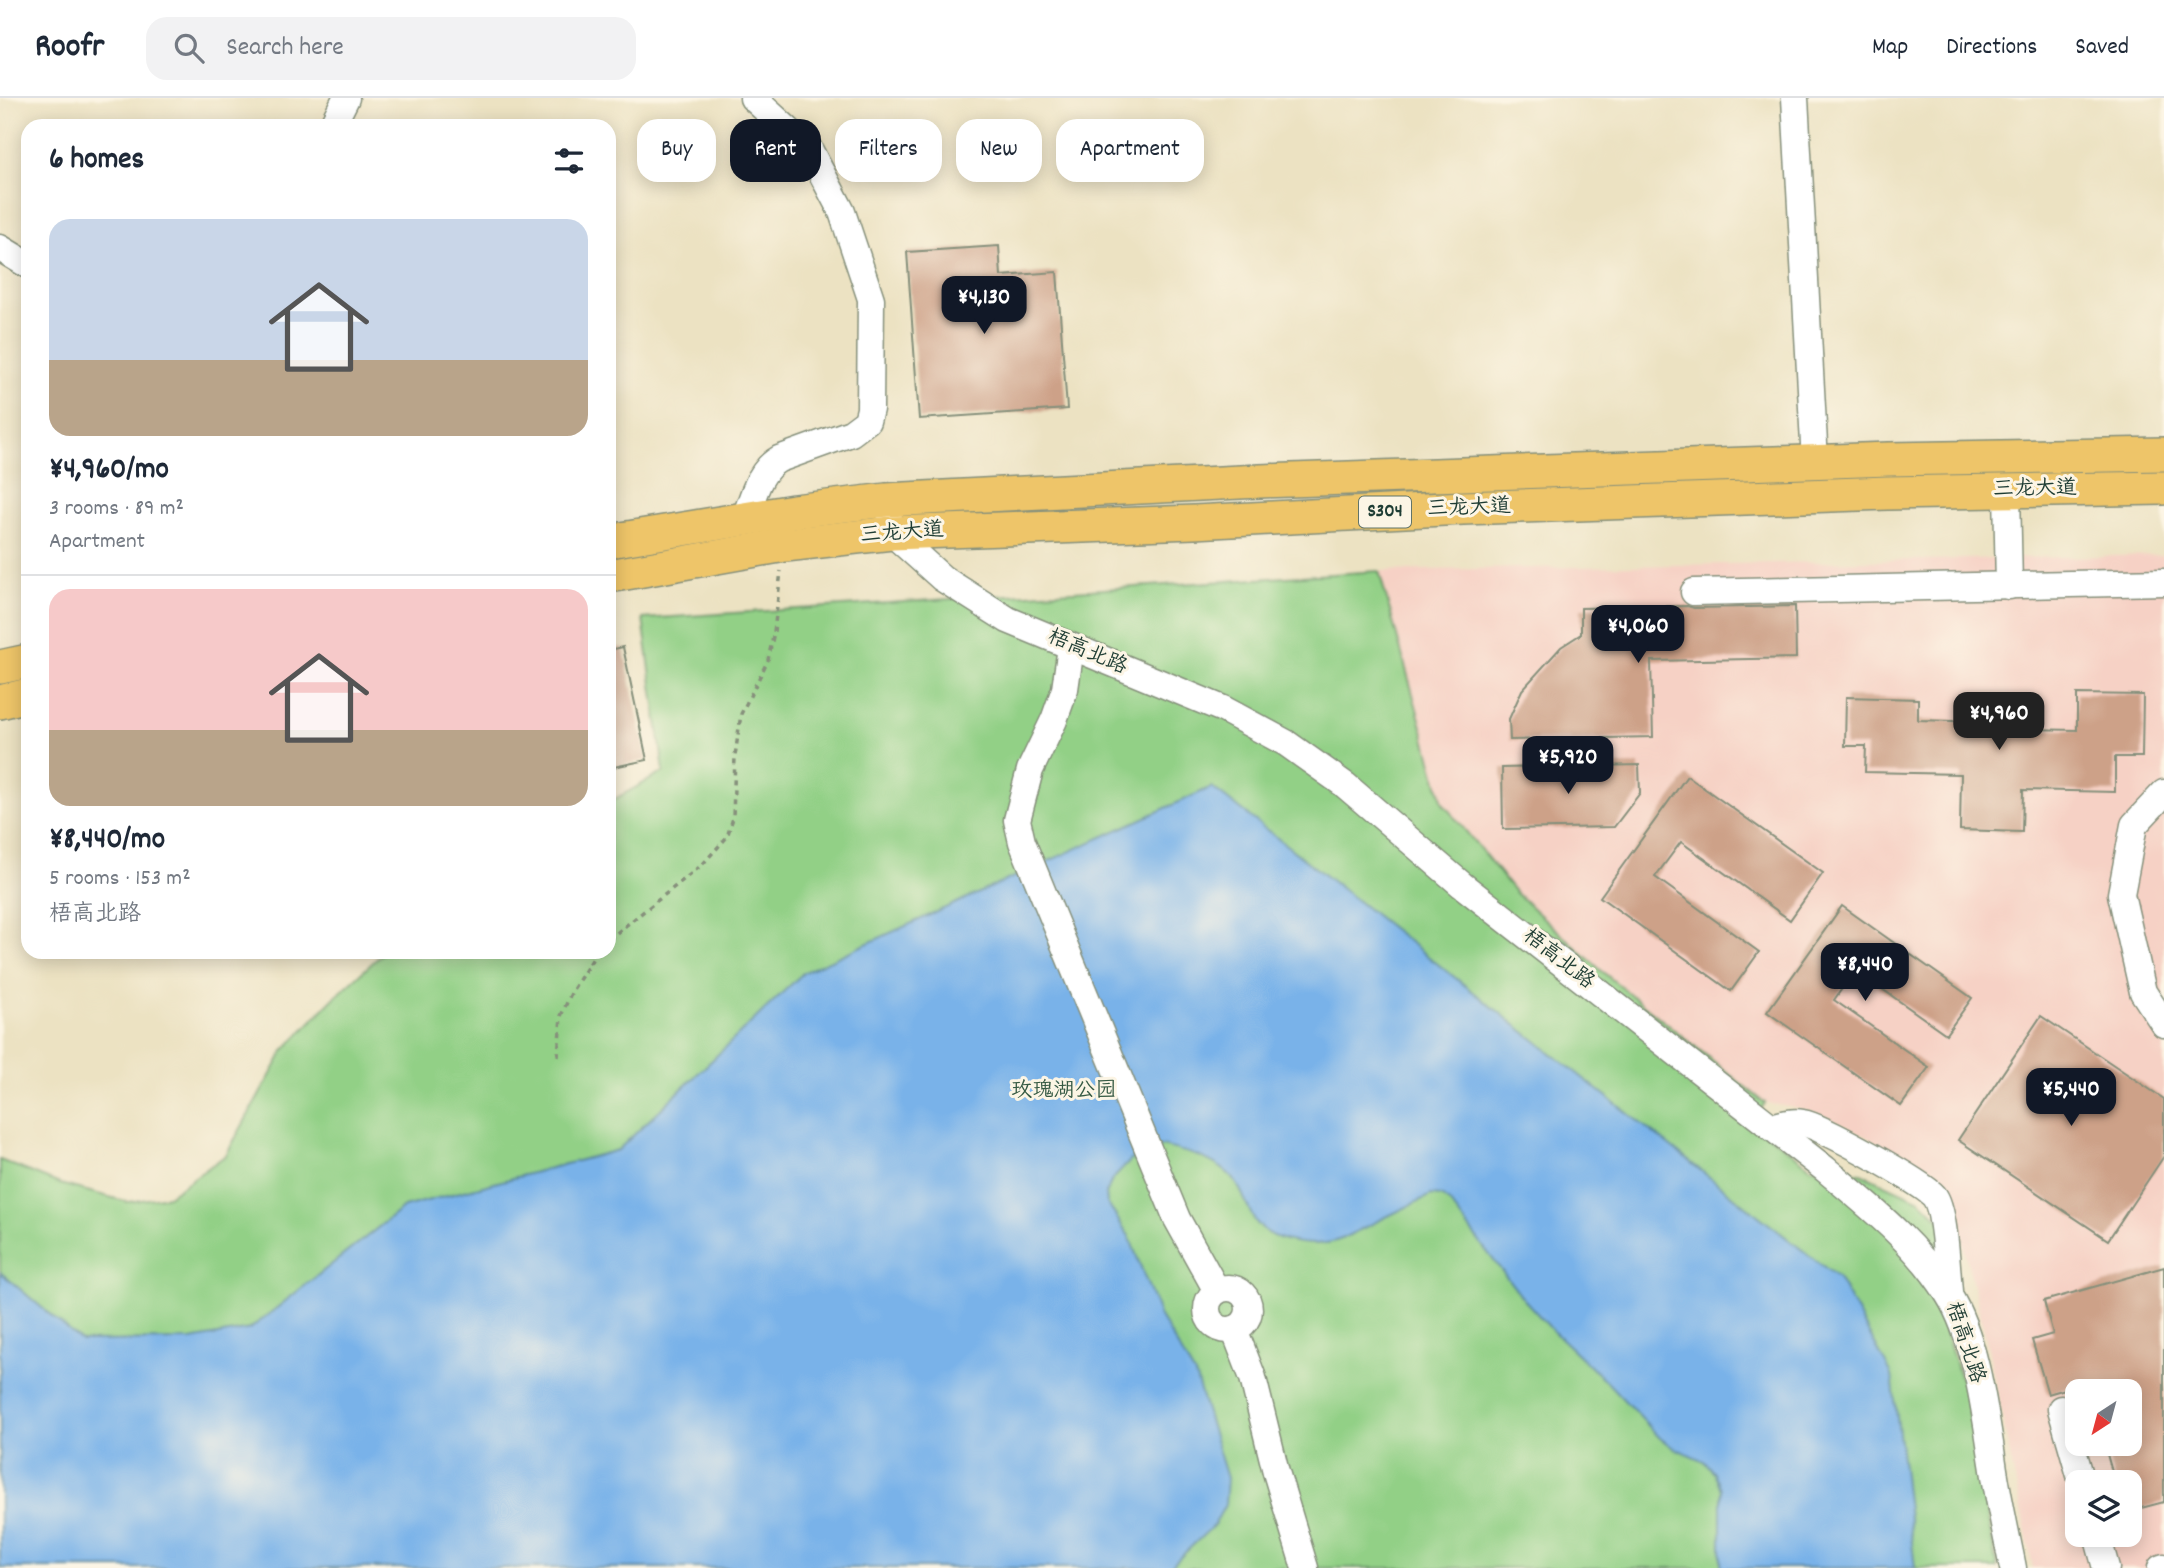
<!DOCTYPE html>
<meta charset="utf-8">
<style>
body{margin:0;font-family:Dekko,"LXGW WenKai TC",sans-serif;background:#f2f2f3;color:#1f2937;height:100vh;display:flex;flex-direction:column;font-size:26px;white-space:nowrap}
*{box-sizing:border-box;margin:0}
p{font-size:23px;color:#747a83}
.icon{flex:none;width:38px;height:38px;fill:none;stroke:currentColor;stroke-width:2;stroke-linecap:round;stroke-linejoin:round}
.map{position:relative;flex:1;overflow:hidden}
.drawer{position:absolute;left:21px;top:21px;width:595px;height:840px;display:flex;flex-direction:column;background:#fff;border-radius:21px;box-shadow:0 4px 18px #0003}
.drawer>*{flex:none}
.guide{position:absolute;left:637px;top:21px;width:665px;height:63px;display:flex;gap:14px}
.needle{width:46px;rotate:216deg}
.buttons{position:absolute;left:2065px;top:1281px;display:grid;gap:14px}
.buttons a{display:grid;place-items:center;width:77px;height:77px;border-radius:14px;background:#fff;box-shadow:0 4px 18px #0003;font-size:35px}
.price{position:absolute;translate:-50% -60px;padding:0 16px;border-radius:14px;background:#111827;color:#fff;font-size:23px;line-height:46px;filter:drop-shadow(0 2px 4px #0008)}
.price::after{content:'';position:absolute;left:50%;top:42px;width:21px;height:16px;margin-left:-10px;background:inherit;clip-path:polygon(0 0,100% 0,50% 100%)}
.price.on{background:#222;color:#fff}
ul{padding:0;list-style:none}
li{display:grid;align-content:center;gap:14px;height:371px;padding:0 28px}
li+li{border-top:2px solid #e0e1e3}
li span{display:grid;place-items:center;height:217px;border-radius:21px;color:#555}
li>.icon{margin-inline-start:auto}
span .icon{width:126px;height:126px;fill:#fffc;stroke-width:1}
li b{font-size:30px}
h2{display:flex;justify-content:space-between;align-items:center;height:84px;padding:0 28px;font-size:30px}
.chip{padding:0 24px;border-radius:21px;background:#fff;box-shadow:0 4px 18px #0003;font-size:24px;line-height:63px}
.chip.on{background:#111827;color:#fff}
header{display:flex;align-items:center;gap:42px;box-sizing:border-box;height:98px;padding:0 35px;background:#fff;border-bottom:2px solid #e0e1e3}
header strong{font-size:33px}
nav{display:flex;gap:38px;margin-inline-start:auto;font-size:24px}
.search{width:490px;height:63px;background:#f2f2f3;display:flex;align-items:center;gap:18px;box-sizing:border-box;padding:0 24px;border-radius:21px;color:#747a83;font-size:26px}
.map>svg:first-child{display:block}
</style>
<header>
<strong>Roofr</strong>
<div class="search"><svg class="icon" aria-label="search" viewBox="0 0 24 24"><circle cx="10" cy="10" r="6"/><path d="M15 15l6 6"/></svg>Search here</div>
<nav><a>Map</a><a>Directions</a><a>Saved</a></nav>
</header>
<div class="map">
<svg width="2164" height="1470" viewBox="0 0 2164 1470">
<rect width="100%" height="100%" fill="#fcf5e5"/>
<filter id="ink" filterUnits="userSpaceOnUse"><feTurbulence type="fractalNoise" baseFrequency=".0143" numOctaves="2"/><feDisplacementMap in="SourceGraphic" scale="14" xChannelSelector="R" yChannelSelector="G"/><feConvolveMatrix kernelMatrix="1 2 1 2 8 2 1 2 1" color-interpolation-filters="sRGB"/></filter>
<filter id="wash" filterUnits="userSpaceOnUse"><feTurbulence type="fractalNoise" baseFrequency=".00686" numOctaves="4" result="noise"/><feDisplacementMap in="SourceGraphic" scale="28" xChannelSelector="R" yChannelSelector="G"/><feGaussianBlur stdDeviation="1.57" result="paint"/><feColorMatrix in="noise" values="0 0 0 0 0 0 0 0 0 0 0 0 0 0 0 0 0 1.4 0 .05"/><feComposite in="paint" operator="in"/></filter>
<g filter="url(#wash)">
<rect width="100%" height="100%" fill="#ece2c2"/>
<!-- built -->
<path fill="#f6d1c5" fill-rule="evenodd" d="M2164,457v1013h-131l-47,-230 -24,-98 -20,-59 -94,-55 -40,-16 -43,-7 -161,-130 -88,-80 -73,-89 -64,-233zM2077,1293h53v53h-53zM2077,1384h53v53h-53z"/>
<!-- green -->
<polygon fill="#92d086" stroke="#58865d" stroke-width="2" points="1379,473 1443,705 1516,795 1604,875 1765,1005 1752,1024 1811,1069 1861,1075 1920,1102 1962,1142 1919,1180 1941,1222 1965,1293 1997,1470 0,1470 0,1062 60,1086 128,1104 168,1098 226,1057 285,951 333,901 384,854 609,854 609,704 664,674 643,521"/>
<!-- water -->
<path fill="#79b2e9" stroke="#4c788e" stroke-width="2" d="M1212,689l626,491 54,97 23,193h-194v-79l-7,-17 -10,-11 -32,-14 -12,-9 -53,-56 -53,-50 -33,-36 -72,-94 -8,-6 -10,-1 -92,45c-25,8 -70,4 -85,-21 -8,-13 -12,-32 -23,-43 -18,-18 -45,-24 -69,-30l-31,14 -19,20 -6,13 1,10 22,33 31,81 35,58 32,103 -2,27 -11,20 -45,43h-1169v-296l81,69 110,-1 59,-11 154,-122 214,-57 186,-178z"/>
<g id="blocks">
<!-- building -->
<g fill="#cda188">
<polygon points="999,148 1001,178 1057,174 1067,311 919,321 907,154"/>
<polygon points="1687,508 1694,510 1795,508 1796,560 1651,563 1653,639 1510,642 1509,621 1522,592 1561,549 1581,536 1581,510"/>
<polygon points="623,549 647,662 609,670 609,552"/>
<polygon points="2077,596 2143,597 2142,659 2115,659 2115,694 2023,692 2022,734 1960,732 1961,676 1865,674 1866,648 1845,648 1846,599 1918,601 1918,622 1987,624 1988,609 2020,609 2020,631 2077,632"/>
<polygon points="1639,667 1640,695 1614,729 1503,731 1502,670"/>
<polygon points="1687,678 1823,775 1790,822 1681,744 1655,779 1759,854 1731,893 1600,799"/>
<polygon points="1842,808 1972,900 1946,936 1855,872 1834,902 1929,969 1901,1008 1767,914"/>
<polygon points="2041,918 2164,1001 2164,1058 2108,1142 1958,1042"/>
<polygon points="2164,1169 2164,1404 2130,1413 2130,1384 2115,1384 2104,1346 2130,1346 2130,1293 2088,1293 2086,1285 2048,1296 2032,1242 2053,1236 2044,1203"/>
</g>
</g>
</g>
<g filter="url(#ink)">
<use href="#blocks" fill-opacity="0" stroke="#86907b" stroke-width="2"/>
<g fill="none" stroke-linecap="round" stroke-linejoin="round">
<defs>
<g id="minor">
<polyline points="1795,0 1815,364"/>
<polyline points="332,28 346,0"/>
<polyline points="0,150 28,167"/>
<polyline points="2007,393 2009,488"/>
<path d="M744,422c9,-22 14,-49 35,-61l72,-26 16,-12 3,-12 1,-110 -29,-87 -33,-63 -56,-51"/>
<path d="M890,423l2,12 50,45 66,42 215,89 63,34 59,42 117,100 363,284c45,38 92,75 123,125 28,44 37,118 45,169 5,35 13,70 20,105"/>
<polyline points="1694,494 2164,484"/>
<polyline points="1071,549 1065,591 1054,622 1030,672 1017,722 1022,744 1177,1121 1217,1193"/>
<polyline points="2164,695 2134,727 2121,796 2143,894 2164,926"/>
<path d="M1772,1029c11,-3 20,-6 31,-4 19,3 118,59 131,73 11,13 13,76 15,95"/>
<circle cx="1228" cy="1211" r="21"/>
<polyline points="1234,1231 1253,1280 1276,1374 1305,1470"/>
<polyline points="2061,1311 2082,1384"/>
<polyline points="2097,1437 2106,1470"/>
<polyline points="2161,1470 2164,1469"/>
</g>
<g id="major">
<polyline points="609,443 794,413 886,402 1260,383 1889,361 2164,356"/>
<polyline points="609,478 785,447 892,435 1194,424 1463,410 1887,395 2164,390"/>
<polyline points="0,569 28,563"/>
<polyline points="0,604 28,597"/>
</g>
</defs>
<!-- minor casing -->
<use href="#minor" stroke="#86907b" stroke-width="29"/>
<!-- major casing -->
<use href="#major" stroke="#86907b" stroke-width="36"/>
<!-- path -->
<g stroke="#86907b" stroke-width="3.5" stroke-dasharray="5 5" stroke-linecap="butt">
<polyline points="609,841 702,767 727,739 733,720 735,658 741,616 768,562 774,534 781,473"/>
<polyline points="558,958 561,918 572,893 597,854"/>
</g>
<!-- minor -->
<use href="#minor" stroke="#fff" stroke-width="26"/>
<!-- major -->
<use href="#major" stroke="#eec569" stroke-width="33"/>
</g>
</g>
<g text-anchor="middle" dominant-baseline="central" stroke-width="6" stroke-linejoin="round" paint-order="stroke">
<!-- shield labels -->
<rect fill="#fcf5e5" stroke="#617469" stroke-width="2" x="1359" y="398.5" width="52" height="31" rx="5"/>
<g font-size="19" font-weight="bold" fill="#1f3d34">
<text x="1385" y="414">S304</text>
</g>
<!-- street labels -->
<g font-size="21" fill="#1f3d34" stroke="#fcf5e5">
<text transform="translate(2035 392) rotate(-1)">三龙大道</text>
<text transform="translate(1469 411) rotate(-2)">三龙大道</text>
<text transform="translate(902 436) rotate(-4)">三龙大道</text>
<text transform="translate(1087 555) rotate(23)">梧高北路</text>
<text transform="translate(1558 862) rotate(38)">梧高北路</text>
<text transform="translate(1964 1245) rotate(72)">梧高北路</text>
</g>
<!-- park labels -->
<g font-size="21" fill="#365a44" stroke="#fcf5e5">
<text x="1064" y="994">玫瑰湖公园</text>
</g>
</g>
</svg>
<div class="buttons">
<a><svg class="needle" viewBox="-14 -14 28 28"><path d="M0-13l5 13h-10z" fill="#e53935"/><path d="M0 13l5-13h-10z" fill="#747a83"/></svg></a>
<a><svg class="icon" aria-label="layers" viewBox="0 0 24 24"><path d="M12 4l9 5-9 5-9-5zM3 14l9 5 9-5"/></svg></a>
</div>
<b class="price" style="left:984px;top:238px">¥4,130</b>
<b class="price" style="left:1638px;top:567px">¥4,060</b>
<b class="price on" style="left:1999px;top:654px">¥4,960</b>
<b class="price" style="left:1568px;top:698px">¥5,920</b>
<b class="price" style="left:1865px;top:905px">¥8,440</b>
<b class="price" style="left:2071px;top:1030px">¥5,440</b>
<div class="guide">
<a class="chip">Buy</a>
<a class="chip on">Rent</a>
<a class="chip">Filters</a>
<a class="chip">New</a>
<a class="chip">Apartment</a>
</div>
<section class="drawer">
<h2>6 homes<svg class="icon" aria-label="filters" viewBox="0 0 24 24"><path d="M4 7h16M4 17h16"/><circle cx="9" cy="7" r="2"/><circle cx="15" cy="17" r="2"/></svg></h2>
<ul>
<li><span style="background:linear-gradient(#c9d6e8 65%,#b9a48a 0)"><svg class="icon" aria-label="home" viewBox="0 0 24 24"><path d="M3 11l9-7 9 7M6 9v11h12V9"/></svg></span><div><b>¥4,960/mo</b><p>3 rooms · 89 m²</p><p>Apartment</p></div></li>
<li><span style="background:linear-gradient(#f6c9c9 65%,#b9a48a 0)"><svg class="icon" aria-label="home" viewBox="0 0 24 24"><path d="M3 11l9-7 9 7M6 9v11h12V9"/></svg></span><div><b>¥8,440/mo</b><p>5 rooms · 153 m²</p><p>梧高北路</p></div></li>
</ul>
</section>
</div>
